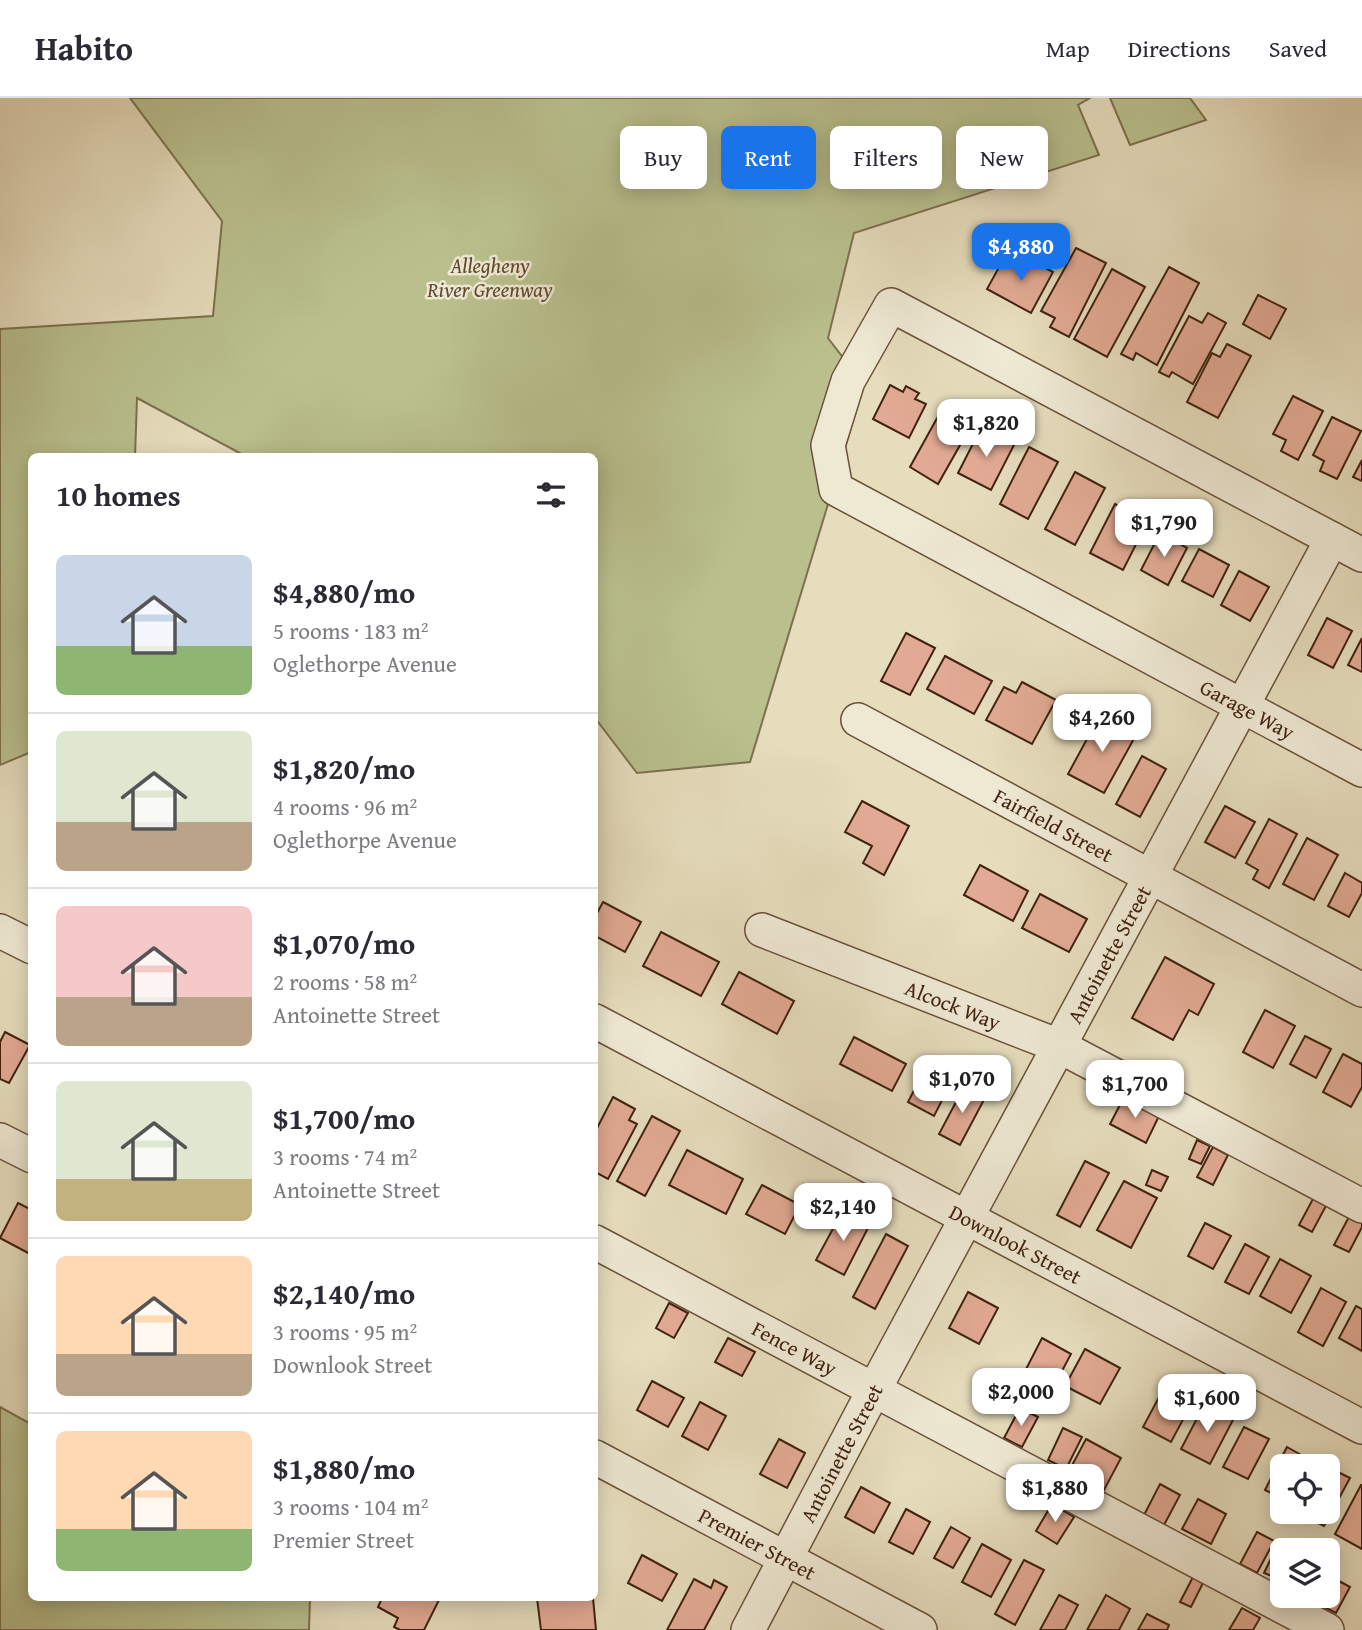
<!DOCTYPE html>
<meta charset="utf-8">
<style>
body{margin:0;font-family:"Gentium Book Plus",serif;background:#f7f7f7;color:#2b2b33;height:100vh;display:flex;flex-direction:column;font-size:26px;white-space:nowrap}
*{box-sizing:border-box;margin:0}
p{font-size:23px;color:#7c7c81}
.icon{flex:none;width:38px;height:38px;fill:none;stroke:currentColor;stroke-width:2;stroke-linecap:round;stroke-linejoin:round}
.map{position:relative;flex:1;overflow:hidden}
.drawer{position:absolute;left:28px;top:355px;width:570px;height:1148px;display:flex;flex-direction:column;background:#fff;border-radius:10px;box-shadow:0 4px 18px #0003}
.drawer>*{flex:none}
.banner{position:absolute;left:620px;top:28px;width:637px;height:63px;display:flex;gap:14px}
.controls{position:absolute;left:1270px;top:1356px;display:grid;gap:14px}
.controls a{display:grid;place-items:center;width:70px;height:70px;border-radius:10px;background:#fff;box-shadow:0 4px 18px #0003;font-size:35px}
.price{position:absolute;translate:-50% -60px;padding:0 16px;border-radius:14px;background:#fff;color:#222;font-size:23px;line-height:46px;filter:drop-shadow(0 2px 4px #0008)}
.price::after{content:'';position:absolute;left:50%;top:42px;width:21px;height:16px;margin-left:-10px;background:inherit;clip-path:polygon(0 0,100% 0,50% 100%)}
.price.active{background:#1a73e8;color:#fff}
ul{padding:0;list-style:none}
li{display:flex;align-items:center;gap:21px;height:175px;padding:0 28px}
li+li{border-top:2px solid #e1e1e2}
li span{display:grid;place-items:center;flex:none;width:196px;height:140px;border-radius:10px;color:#555}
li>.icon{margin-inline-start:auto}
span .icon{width:84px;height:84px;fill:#fffc;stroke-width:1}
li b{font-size:30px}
h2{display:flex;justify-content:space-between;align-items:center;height:84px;padding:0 28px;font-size:30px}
.tag{padding:0 24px;border-radius:10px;background:#fff;box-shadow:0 4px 18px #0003;font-size:24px;line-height:63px}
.tag.active{background:#1a73e8;color:#fff}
header{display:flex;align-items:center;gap:42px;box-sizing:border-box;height:98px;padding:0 35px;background:#fff;border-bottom:2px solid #e1e1e2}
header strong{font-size:33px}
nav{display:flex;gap:38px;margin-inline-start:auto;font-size:24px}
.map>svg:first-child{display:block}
</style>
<header>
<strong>Habito</strong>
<nav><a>Map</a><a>Directions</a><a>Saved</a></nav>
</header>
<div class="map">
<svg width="1362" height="1532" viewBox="0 0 1362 1532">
<rect width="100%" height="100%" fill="#e6ddbd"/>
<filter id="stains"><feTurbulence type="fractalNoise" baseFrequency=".00286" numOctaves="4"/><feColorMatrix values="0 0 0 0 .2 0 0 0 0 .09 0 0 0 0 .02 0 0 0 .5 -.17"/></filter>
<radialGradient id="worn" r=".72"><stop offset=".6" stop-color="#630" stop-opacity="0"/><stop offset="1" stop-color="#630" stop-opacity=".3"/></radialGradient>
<!-- green -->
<g fill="#b9c08e" stroke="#7d714e" stroke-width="2">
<polygon points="130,0 1090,0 1078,7 1099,57 854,135 828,240 864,287 750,664 637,675 595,620 595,359 247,359 137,300 135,359 32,359 31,654 0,667 0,231 213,218 222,123"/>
<polygon points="1110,0 1190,0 1206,22 1130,47"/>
<polygon points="0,1309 31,1326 32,1500 310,1500 309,1532 0,1532"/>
</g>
<!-- building -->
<g fill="#e2aa94" stroke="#41220e" stroke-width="2">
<polygon points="1076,150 1106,165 1069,239 1050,229 1055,220 1041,213"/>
<polygon points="1023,158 1053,174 1031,215 987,191 1003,162 1017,170"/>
<polygon points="1169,169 1199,185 1157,267 1136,255 1133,262 1121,256"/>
<polygon points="1112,171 1145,189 1107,259 1074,241"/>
<polygon points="1258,197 1286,211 1270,241 1243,226"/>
<polygon points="1208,215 1226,225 1193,286 1172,274 1169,279 1159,274 1189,218 1202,225"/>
<polygon points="1227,246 1251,258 1218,320 1187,304 1212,255 1220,259"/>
<polygon points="890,287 903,294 906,288 919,295 915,301 926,306 909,340 873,321"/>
<polygon points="1293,298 1323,313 1298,362 1281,353 1286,342 1273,336"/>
<polygon points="941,313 972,326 938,386 910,369"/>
<polygon points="1332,319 1361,333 1337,381 1320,373 1324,363 1313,357"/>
<polygon points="981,330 1014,347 991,392 958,375"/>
<polygon points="1029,349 1058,364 1028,421 1000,406"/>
<polygon points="1362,362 1362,383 1353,379"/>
<polygon points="1075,374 1105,390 1075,447 1045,431"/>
<polygon points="1115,406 1148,423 1123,472 1090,455"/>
<polygon points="1160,435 1187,450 1168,487 1141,472"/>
<polygon points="1199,451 1229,467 1213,499 1182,483"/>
<polygon points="1239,473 1269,489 1250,523 1221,507"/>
<polygon points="1327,520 1352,533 1333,570 1308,557"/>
<polygon points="906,535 935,550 910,597 881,583"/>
<polygon points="1362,540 1362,574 1348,567"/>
<polygon points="945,558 992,583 974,616 927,591"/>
<polygon points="1022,584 1056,602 1032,646 986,622 1004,589 1016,595"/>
<polygon points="1100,617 1136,637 1104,695 1068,676"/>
<polygon points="1142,658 1166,671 1140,719 1116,706"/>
<polygon points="862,703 909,728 884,777 863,765 872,748 845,734"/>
<polygon points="1225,708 1255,724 1235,760 1205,744"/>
<polygon points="1269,721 1297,736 1269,790 1253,781 1258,772 1246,765"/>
<polygon points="1307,740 1338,757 1314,802 1283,786"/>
<polygon points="980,767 1028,793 1013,823 964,797"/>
<polygon points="1345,775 1362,785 1362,795 1349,819 1328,808"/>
<polygon points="1040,796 1087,821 1069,854 1022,830"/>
<polygon points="603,804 641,824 625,854 595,838 595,819"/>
<polygon points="661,834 719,864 701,898 643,868"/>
<polygon points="1165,859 1214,886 1198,917 1189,912 1173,942 1132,920"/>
<polygon points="739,874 794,903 777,936 722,906"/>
<polygon points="1265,912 1295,928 1273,970 1243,954"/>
<polygon points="5,934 30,947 9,985 0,981 0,944"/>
<polygon points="1305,938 1331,951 1316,980 1290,966"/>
<polygon points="854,939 906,966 892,993 840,966"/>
<polygon points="1343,956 1362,966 1362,989 1351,1009 1323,994"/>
<polygon points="929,963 955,977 934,1018 908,1004"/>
<polygon points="965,987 986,998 960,1047 939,1036"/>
<polygon points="613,999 635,1011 629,1022 637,1026 608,1081 595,1074 595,1034"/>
<polygon points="1124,999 1159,1018 1146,1045 1110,1026"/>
<polygon points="652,1018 680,1033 645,1098 617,1083"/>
<polygon points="1197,1042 1210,1048 1201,1066 1189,1061"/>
<polygon points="1213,1049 1228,1057 1213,1087 1197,1079"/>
<polygon points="687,1052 743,1081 726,1116 669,1087"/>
<polygon points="1085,1063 1109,1075 1080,1129 1057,1117"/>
<polygon points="1152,1072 1168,1079 1161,1093 1146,1087"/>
<polygon points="1124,1083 1157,1100 1131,1150 1097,1132"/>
<polygon points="762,1087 800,1107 785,1136 746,1116"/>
<polygon points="1314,1099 1327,1106 1312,1134 1299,1127"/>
<polygon points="18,1105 32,1112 32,1157 0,1140"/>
<polygon points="842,1114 869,1128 844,1177 816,1162"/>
<polygon points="1350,1117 1362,1124 1362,1129 1349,1154 1334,1147"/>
<polygon points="1205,1125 1231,1138 1213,1171 1188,1158"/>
<polygon points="886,1136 908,1148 875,1211 853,1199"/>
<polygon points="1245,1146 1269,1159 1249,1196 1225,1184"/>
<polygon points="1280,1161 1311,1178 1291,1215 1260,1198"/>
<polygon points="1321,1190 1346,1204 1323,1248 1298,1234"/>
<polygon points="968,1194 998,1210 979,1246 949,1230"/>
<polygon points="669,1205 688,1215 674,1240 656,1230"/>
<polygon points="1356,1208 1362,1211 1362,1253 1339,1240"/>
<polygon points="728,1240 755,1254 742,1278 715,1264"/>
<polygon points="1042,1240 1071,1256 1053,1290 1024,1275"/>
<polygon points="1085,1251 1120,1270 1100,1306 1065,1288"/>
<polygon points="652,1283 684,1300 668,1329 637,1312"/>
<polygon points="1166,1286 1194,1301 1171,1344 1143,1329"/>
<polygon points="700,1304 726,1318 708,1352 682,1338"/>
<polygon points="1204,1307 1233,1322 1210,1366 1181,1351"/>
<polygon points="1020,1310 1038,1319 1022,1349 1004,1340"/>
<polygon points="1244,1329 1269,1341 1248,1381 1223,1369"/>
<polygon points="1063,1330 1082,1339 1066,1371 1048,1362"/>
<polygon points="779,1341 805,1355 787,1390 760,1376"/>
<polygon points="1086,1341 1121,1360 1104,1392 1069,1373"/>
<polygon points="1287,1349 1312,1363 1309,1368 1283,1368 1283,1401 1265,1392"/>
<polygon points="1328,1369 1350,1380 1324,1428 1298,1415 1328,1414"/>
<polygon points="1160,1386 1180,1397 1164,1427 1144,1417"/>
<polygon points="1361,1387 1362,1387 1362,1451 1335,1436"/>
<polygon points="861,1389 890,1405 874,1435 845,1419"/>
<polygon points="1198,1401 1226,1416 1211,1446 1182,1431"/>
<polygon points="1052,1406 1074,1419 1057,1446 1036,1433"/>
<polygon points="906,1411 930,1424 913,1456 889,1444"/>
<polygon points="951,1429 970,1440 953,1470 934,1460"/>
<polygon points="1257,1434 1274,1443 1257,1475 1240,1466"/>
<polygon points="982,1446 1011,1462 991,1499 962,1484"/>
<polygon points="1277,1448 1286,1452 1283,1452 1283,1461 1274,1479 1264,1475"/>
<polygon points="642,1457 677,1476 662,1503 628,1485"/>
<polygon points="1024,1462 1044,1472 1015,1527 995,1516"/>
<polygon points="1328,1477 1350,1489 1336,1515 1310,1502 1312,1498 1328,1498"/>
<polygon points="1193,1479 1203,1485 1191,1509 1180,1504"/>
<polygon points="694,1481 711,1490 714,1482 727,1489 704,1532 667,1532"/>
<polygon points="1059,1497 1078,1507 1065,1532 1040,1532"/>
<polygon points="1106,1497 1130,1511 1119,1532 1087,1532"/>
<polygon points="382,1500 440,1500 424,1532 400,1532 394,1529 398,1520 378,1509"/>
<polygon points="537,1500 593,1500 596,1532 541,1532"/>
<polygon points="1242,1510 1260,1520 1253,1532 1229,1532"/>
<polygon points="1147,1516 1169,1527 1167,1532 1138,1532"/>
</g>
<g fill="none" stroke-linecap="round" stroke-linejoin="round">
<defs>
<g id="minor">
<path id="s1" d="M1362,457l-471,-250 -43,76 -20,64 8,44 526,281"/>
<path id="s2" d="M858,622l504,270"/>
<path id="s3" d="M762,832l297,116 303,160"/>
<polyline points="0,833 32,849"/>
<path id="s4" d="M595,923l767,406"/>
<polyline points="0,1042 32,1058"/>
<path id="s5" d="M595,1144l732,388"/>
<path id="s6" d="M595,1359l325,173"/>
<path id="s7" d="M748,1532l127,-242 457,-849"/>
</g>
</defs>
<!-- minor casing -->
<use href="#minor" stroke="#6a513a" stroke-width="36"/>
<!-- minor -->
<use href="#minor" stroke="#efe9d4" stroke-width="33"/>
</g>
<g text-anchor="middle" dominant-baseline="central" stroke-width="5" stroke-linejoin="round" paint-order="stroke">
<!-- park labels -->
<g font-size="21" font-style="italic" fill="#5f4a2e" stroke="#efe9d4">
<text x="490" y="167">Allegheny<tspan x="490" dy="24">River Greenway</tspan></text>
</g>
<!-- street labels -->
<g font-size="21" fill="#41220e" stroke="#efe9d4">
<text stroke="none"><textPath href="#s1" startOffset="1199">Garage Way</textPath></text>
<text stroke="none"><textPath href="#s2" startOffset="222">Fairfield Street</textPath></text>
<text stroke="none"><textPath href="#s7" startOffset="766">Antoinette Street</textPath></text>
<text stroke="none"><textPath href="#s3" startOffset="205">Alcock Way</textPath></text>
<text stroke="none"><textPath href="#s4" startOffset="476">Downlook Street</textPath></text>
<text stroke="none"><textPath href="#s5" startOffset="226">Fence Way</textPath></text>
<text stroke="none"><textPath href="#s7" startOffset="200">Antoinette Street</textPath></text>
<text stroke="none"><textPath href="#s6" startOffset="184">Premier Street</textPath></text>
</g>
</g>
<rect width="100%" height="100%" filter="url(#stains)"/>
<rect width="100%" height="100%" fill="url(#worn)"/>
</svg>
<div class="controls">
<a><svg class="icon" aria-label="locate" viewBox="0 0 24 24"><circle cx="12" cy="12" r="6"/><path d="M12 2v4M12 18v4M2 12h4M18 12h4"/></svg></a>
<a><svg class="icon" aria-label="layers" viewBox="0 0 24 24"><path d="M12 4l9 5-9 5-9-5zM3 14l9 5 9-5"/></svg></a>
</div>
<b class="price active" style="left:1021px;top:185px">$4,880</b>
<b class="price" style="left:986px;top:361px">$1,820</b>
<b class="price" style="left:1164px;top:461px">$1,790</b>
<b class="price" style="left:1102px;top:656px">$4,260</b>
<b class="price" style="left:962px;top:1017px">$1,070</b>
<b class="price" style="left:1135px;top:1022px">$1,700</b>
<b class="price" style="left:843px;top:1145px">$2,140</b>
<b class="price" style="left:1021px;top:1330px">$2,000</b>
<b class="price" style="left:1207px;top:1336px">$1,600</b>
<b class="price" style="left:1055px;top:1426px">$1,880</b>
<div class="banner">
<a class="tag">Buy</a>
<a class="tag active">Rent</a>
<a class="tag">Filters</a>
<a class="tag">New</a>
</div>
<section class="drawer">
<h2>10 homes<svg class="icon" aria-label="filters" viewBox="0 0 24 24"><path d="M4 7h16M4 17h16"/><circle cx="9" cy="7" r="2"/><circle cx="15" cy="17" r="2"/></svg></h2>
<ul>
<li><span style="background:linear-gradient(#c9d6e8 65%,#8fb573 0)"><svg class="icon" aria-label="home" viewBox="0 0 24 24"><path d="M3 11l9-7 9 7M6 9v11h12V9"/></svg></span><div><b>$4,880/mo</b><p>5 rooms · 183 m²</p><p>Oglethorpe Avenue</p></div></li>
<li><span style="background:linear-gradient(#dfe7d0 65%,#b9a48a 0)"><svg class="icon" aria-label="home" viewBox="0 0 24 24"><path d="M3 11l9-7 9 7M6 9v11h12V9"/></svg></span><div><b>$1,820/mo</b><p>4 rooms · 96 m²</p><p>Oglethorpe Avenue</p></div></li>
<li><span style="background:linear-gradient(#f6c9c9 65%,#b9a48a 0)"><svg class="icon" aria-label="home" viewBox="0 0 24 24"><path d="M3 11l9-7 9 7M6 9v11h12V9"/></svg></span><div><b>$1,070/mo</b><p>2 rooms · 58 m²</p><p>Antoinette Street</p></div></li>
<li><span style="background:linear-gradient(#dfe7d0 70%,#c2b280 0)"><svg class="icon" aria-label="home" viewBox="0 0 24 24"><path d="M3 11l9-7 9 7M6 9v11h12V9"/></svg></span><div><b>$1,700/mo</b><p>3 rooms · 74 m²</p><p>Antoinette Street</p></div></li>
<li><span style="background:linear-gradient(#ffd9b3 70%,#b9a48a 0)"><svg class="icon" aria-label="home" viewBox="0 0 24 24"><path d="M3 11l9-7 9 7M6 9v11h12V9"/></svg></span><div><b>$2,140/mo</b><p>3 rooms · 95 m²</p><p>Downlook Street</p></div></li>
<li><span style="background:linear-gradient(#ffd9b3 70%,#8fb573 0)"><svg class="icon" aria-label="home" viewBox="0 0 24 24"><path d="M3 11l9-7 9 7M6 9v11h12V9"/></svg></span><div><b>$1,880/mo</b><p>3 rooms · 104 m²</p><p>Premier Street</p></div></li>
</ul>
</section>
</div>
